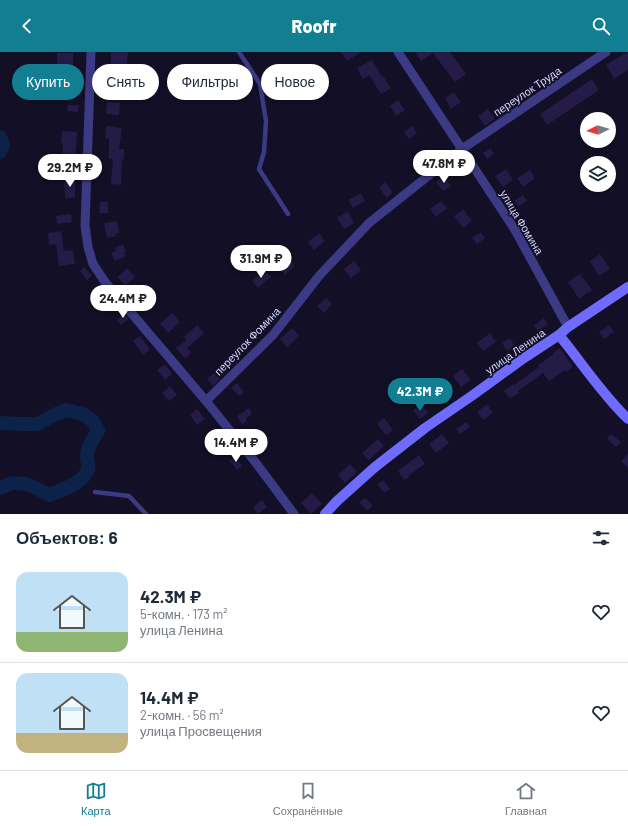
<!DOCTYPE html>
<html lang="ru">
<meta charset="utf-8">
<style>
body{margin:0;font-family:Barlow,sans-serif;background:#f2f2f3;color:#1f2937;height:100vh;display:flex;flex-direction:column;font-size:15px;white-space:nowrap}
*{box-sizing:border-box;margin:0}
p{font-size:13px;color:#747a83}
.icon{flex:none;width:22px;height:22px;fill:none;stroke:currentColor;stroke-width:2;stroke-linecap:round;stroke-linejoin:round}
.map{position:relative;height:462px;overflow:hidden}
.sheet{display:flex;flex-direction:column;background:#fff;flex:1}
.sheet>*{flex:none}
.guide{position:absolute;left:12px;top:12px;width:400px;height:36px;display:flex;gap:8px}
.needle{width:26px;rotate:265deg}
.tools{position:absolute;left:580px;top:60px;display:grid;gap:8px}
.tools a{display:grid;place-items:center;width:36px;height:36px;border-radius:50%;background:#fff;box-shadow:0 2px 6px #0003;font-size:20px}
.price{position:absolute;translate:-50% -34px;padding:0 9px;border-radius:14px;background:#fff;color:#222;font-size:13px;line-height:26px;filter:drop-shadow(0 1px 2px #0008)}
.price::after{content:'';position:absolute;left:50%;top:24px;width:12px;height:9px;margin-left:-6px;background:inherit;clip-path:polygon(0 0,100% 0,50% 100%)}
.price.current{background:#117e91;color:#fff}
ul{padding:0;list-style:none}
li{display:flex;align-items:center;gap:12px;height:100px;padding:0 16px}
li+li{border-top:1px solid #e0e1e3}
li span{display:grid;place-items:center;flex:none;width:112px;height:80px;border-radius:12px;color:#555}
li>.icon{margin-inline-start:auto}
span .icon{width:48px;height:48px;fill:#fffc;stroke-width:1}
li b{font-size:17px}
h2{display:flex;justify-content:space-between;align-items:center;height:48px;padding:0 16px;font-size:17px}
.tag{padding:0 14px;border-radius:18px;background:#fff;box-shadow:0 2px 6px #0003;font-size:14px;line-height:36px}
.tag.current{background:#117e91;color:#fff}
header{display:flex;justify-content:space-between;align-items:center;height:52px;padding:0 16px;background:#117e91;color:#fff;font-size:18px;font-weight:800}
.dock{display:flex;justify-content:space-around;align-items:center;height:56px;border-top:1px solid #e0e1e3;background:#fff;font-size:11px;color:#747a83}
.dock a{display:grid;justify-items:center;gap:2px}
.dock .current{color:#117e91}
.map>svg:first-child{display:block}
</style>
<header><svg class="icon" aria-label="back" viewBox="0 0 24 24"><path d="M15 5l-7 7 7 7"/></svg>Roofr<svg class="icon" aria-label="search" viewBox="0 0 24 24"><circle cx="10" cy="10" r="6"/><path d="M15 15l6 6"/></svg></header>
<div class="map">
<svg width="628" height="462" viewBox="0 0 628 462">
<rect width="100%" height="100%" fill="#130f26"/>
<g fill="none" stroke-linecap="round" stroke-linejoin="round">
<!-- river -->
<g stroke="#0c2248" stroke-width="14">
<polyline points="0,85 3,93 0,100"/>
<path d="M0,371l21,1h17l14,-8 14,-6 17,4 10,7 5,10c-4,7 -10,14 -11,23 -1,5 2,10 1,15 -5,15 -25,20 -38,26l-23,-11 -15,-1 -12,5"/>
</g>
</g>
<!-- building -->
<g fill="#241b47">
<polygon points="111,0 128,0 127,13 111,13"/>
<polygon points="341,0 361,0 347,9"/>
<polygon points="415,0 450,0 466,22 455,30 433,1 421,9"/>
<polygon points="627,0 628,0 628,18 614,27 606,13"/>
<polygon points="57,1 73,1 73,13 57,12"/>
<polygon points="372,8 382,25 383,24 391,36 381,42 369,23 363,27 357,16"/>
<polygon points="73,22 79,22 79,33 70,33 70,27 73,27"/>
<polygon points="551,23 554,28 545,34 542,29"/>
<polygon points="110,24 123,25 123,37 109,37"/>
<polygon points="592,27 599,38 547,73 540,62"/>
<polygon points="454,40 461,50 451,57 445,46"/>
<polygon points="398,48 405,58 396,64 390,54"/>
<polygon points="107,50 120,51 119,63 106,62"/>
<polygon points="68,53 79,53 78,60 67,59"/>
<polygon points="488,57 495,67 485,74 478,64"/>
<polygon points="106,74 122,76 119,97 124,97 124,107 122,107 121,133 111,132 113,107 109,107 109,87 105,86"/>
<polygon points="412,74 417,81 409,87 404,80"/>
<polygon points="62,79 77,80 75,111 62,110 63,91 61,91"/>
<polygon points="490,96 494,102 487,107 483,101"/>
<polygon points="430,105 434,111 425,119 420,111"/>
<polygon points="506,117 513,128 503,135 495,124"/>
<polygon points="530,118 535,126 523,135 517,126"/>
<polygon points="444,124 451,134 443,139 436,130"/>
<polygon points="64,127 75,127 75,146 65,146"/>
<polygon points="385,130 393,140 387,146 379,136"/>
<polygon points="361,141 365,149 353,156 348,148"/>
<polygon points="523,143 527,149 518,154 514,149"/>
<polygon points="441,149 447,156 436,165 430,157"/>
<polygon points="100,150 108,150 108,161 99,161"/>
<polygon points="463,157 472,169 463,176 454,164"/>
<polygon points="348,159 354,171 344,177 337,166"/>
<polygon points="71,162 72,170 57,172 56,164"/>
<polygon points="117,169 119,181 115,181 116,184 107,186 104,171"/>
<polygon points="61,179 64,199 73,198 75,212 59,214 56,192 49,193 48,181"/>
<polygon points="481,180 485,186 477,192 472,186"/>
<polygon points="319,181 325,189 314,198 308,190"/>
<polygon points="123,192 126,199 124,200 126,204 115,209 111,201 116,198 115,196"/>
<polygon points="600,202 610,217 599,224 590,209"/>
<polygon points="288,206 295,214 285,223 278,215"/>
<polygon points="354,209 361,218 351,226 344,217"/>
<polygon points="84,215 92,224 87,228 80,219"/>
<polygon points="127,216 135,225 125,234 118,225"/>
<polygon points="264,218 271,225 258,236 252,229"/>
<polygon points="580,222 592,238 579,247 568,230"/>
<polygon points="100,239 109,248 103,254 94,245"/>
<polygon points="145,241 155,252 147,260 136,249"/>
<polygon points="326,246 332,252 324,261 317,254"/>
<polygon points="172,261 180,270 168,281 160,272"/>
<polygon points="124,262 129,267 121,273 117,268"/>
<polygon points="544,266 548,272 538,279 534,273"/>
<polygon points="197,273 204,281 187,296 191,301 185,307 176,296 186,288 184,285"/>
<polygon points="609,273 614,280 604,287 599,280"/>
<polygon points="292,276 299,284 287,295 280,287"/>
<polygon points="490,281 496,290 483,299 477,291"/>
<polygon points="140,284 150,297 143,303 133,289"/>
<polygon points="510,286 514,293 507,299 502,291"/>
<polygon points="560,296 573,315 566,320 565,318 549,329 543,321 518,339 519,341 510,347 504,339 513,332 514,333 539,315 538,313 554,302 553,301"/>
<polygon points="165,312 172,322 165,328 157,318"/>
<polygon points="462,317 471,328 461,335 453,324"/>
<polygon points="214,321 220,327 213,334 207,327"/>
<polygon points="425,328 433,337 427,342 419,333"/>
<polygon points="237,331 244,340 239,344 231,336"/>
<polygon points="170,334 177,343 169,349 162,341"/>
<polygon points="421,352 428,361 420,367 413,358"/>
<polygon points="487,352 493,361 483,368 477,360"/>
<polygon points="249,356 252,362 246,366 247,369 242,372 237,364"/>
<polygon points="197,357 205,367 197,373 190,363"/>
<polygon points="384,366 393,378 386,383 377,372"/>
<polygon points="466,370 470,375 460,382 456,377"/>
<polygon points="215,382 220,390 211,396 206,388"/>
<polygon points="442,382 449,391 436,401 429,392"/>
<polygon points="611,382 621,390 616,395 607,387"/>
<polygon points="263,387 269,396 259,402 254,394"/>
<polygon points="378,387 384,394 369,408 362,401"/>
<polygon points="628,402 628,416 621,409"/>
<polygon points="419,403 425,412 409,423 410,424 404,428 398,419"/>
<polygon points="236,405 242,414 237,418 230,409"/>
<polygon points="350,412 357,420 345,431 338,423"/>
<polygon points="383,428 390,437 384,441 377,432"/>
<polygon points="312,441 322,452 311,462 301,451"/>
<polygon points="365,446 373,454 367,459 359,450"/>
<polygon points="262,448 267,455 258,462 253,455"/>
</g>
<g fill="none" stroke-linecap="round" stroke-linejoin="round">
<!-- lane -->
<g stroke="#3d3a85" stroke-width="4.5">
<polyline points="239,0 260,32 266,69 264,100 259,117 288,162"/>
<polyline points="95,440 129,444 146,462"/>
</g>
<!-- street -->
<g stroke="#3d3a85" stroke-width="9">
<polyline points="91,0 85,174 88,195 93,212 105,230 206,349 256,411 294,462"/>
<polyline points="398,0 515,178 568,275"/>
<polyline points="206,349 273,283 319,224 369,171 462,97 606,0"/>
</g>
<!-- secondary -->
<g stroke="#6f6bff" stroke-width="10">
<path d="M559,283c23,28 43,59 69,84"/>
<polyline points="325,462 337,449 375,415 425,376 473,343 524,306 559,283 568,275 628,235"/>
</g>
</g>
<g text-anchor="middle" dominant-baseline="central" stroke-width="3.5" stroke-linejoin="round" paint-order="stroke">
<!-- street labels -->
<g font-size="11" fill="#d9d4ff" stroke="#130f26">
<text transform="translate(527 39) rotate(-34)">переулок Труда</text>
<text transform="translate(522 170) rotate(59)">улица Фомина</text>
<text transform="translate(247 289) rotate(-46)">переулок Фомина</text>
<text transform="translate(515 299) rotate(-35)">улица Ленина</text>
</g>
</g>
</svg>
<div class="tools">
<a><svg class="needle" viewBox="-14 -14 28 28"><path d="M0-13l5 13h-10z" fill="#e53935"/><path d="M0 13l5-13h-10z" fill="#747a83"/></svg></a>
<a><svg class="icon" aria-label="layers" viewBox="0 0 24 24"><path d="M12 4l9 5-9 5-9-5zM3 14l9 5 9-5"/></svg></a>
</div>
<b class="price" style="left:444px;top:132px">47.8M ₽</b>
<b class="price" style="left:70px;top:136px">29.2M ₽</b>
<b class="price" style="left:261px;top:227px">31.9M ₽</b>
<b class="price" style="left:123px;top:267px">24.4M ₽</b>
<b class="price current" style="left:420px;top:360px">42.3M ₽</b>
<b class="price" style="left:236px;top:411px">14.4M ₽</b>
<div class="guide">
<a class="tag current">Купить</a>
<a class="tag">Снять</a>
<a class="tag">Фильтры</a>
<a class="tag">Новое</a>
</div>
</div>
<section class="sheet">
<h2>Объектов: 6<svg class="icon" aria-label="filters" viewBox="0 0 24 24"><path d="M4 7h16M4 17h16"/><circle cx="9" cy="7" r="2"/><circle cx="15" cy="17" r="2"/></svg></h2>
<ul>
<li><span style="background:linear-gradient(#bfe0f5 75%,#8fb573 0)"><svg class="icon" aria-label="home" viewBox="0 0 24 24"><path d="M3 11l9-7 9 7M6 9v11h12V9"/></svg></span><div><b>42.3M ₽</b><p>5-комн. · 173 m²</p><p>улица Ленина</p></div><svg class="icon" aria-label="heart" viewBox="0 0 24 24"><path d="M12 20l-8-8c-3-5 5-10 8-4 3-6 11-1 8 4z"/></svg></li>
<li><span style="background:linear-gradient(#bfe0f5 75%,#c2b280 0)"><svg class="icon" aria-label="home" viewBox="0 0 24 24"><path d="M3 11l9-7 9 7M6 9v11h12V9"/></svg></span><div><b>14.4M ₽</b><p>2-комн. · 56 m²</p><p>улица Просвещения</p></div><svg class="icon" aria-label="heart" viewBox="0 0 24 24"><path d="M12 20l-8-8c-3-5 5-10 8-4 3-6 11-1 8 4z"/></svg></li>
</ul>
</section>
<nav class="dock">
<a class="current"><svg class="icon" aria-label="map" viewBox="0 0 24 24"><path d="M3 6l6-2 6 2 6-2v14l-6 2-6-2-6 2zM9 4v14M15 6v14"/></svg>Карта</a>
<a><svg class="icon" aria-label="saved" viewBox="0 0 24 24"><path d="M7 4h10v16l-5-4-5 4z"/></svg>Сохранённые</a>
<a><svg class="icon" aria-label="home" viewBox="0 0 24 24"><path d="M3 11l9-7 9 7M6 9v11h12V9"/></svg>Главная</a>
</nav>
